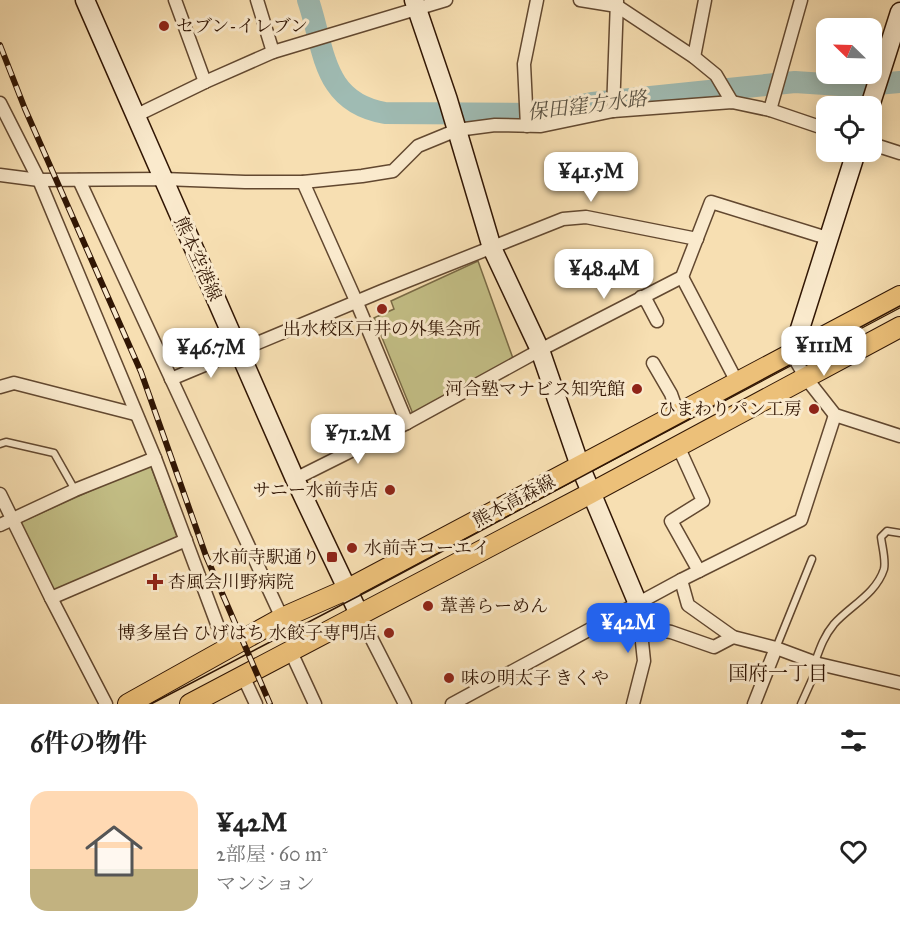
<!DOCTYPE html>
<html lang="ja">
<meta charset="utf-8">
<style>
body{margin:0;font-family:"IM FELL Great Primer","Noto Serif JP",serif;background:#f6f6f6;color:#222;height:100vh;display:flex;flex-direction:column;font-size:22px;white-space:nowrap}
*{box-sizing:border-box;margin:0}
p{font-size:20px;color:#767676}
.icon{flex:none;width:33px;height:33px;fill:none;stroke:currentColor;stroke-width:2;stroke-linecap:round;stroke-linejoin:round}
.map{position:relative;height:704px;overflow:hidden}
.details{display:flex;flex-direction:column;background:#fff;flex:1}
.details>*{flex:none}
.needle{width:39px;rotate:293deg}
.fabs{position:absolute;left:816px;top:18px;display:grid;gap:12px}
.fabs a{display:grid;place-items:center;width:66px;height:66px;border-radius:12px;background:#fff;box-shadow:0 3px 15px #0003;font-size:30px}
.price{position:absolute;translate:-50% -51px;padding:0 14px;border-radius:12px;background:#fff;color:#222;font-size:20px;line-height:39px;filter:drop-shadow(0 2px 3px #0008)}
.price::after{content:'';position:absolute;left:50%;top:36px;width:18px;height:14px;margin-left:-9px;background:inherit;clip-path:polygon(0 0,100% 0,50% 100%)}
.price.current{background:#2563eb;color:#fff}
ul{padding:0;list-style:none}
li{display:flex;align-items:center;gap:18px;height:150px;padding:0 30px}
li span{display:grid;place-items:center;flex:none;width:168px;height:120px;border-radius:18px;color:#555}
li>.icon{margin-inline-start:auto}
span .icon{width:72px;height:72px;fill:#fffc;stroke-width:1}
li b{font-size:26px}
h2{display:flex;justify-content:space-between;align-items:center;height:72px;padding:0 30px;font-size:26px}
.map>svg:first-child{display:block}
</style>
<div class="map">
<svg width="900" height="704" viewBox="0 0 900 704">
<rect width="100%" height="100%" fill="#f7dfb2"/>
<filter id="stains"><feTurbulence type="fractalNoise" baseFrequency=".00333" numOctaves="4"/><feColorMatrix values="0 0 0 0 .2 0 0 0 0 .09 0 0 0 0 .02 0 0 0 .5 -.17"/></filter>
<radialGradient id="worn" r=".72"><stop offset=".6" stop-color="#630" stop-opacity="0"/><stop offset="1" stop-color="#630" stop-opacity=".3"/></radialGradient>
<!-- green -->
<g fill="#c4c087" stroke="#7a6b46" stroke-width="1.5">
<polygon points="478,261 515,364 415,419 374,318 394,309 391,301"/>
<polygon points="150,464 177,537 52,592 19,523"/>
</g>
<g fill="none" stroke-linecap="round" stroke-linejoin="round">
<!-- river -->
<path stroke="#9fbbb3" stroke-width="22" d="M308,0c17,50 14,102 77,113l155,1 52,-11 203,-21 60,4 45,-4"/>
<defs>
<g id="lane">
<polyline points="0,444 6,442 54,453 75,490"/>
<polyline points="776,648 812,559"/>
<path d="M815,662c5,-14 9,-26 19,-38 16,-18 42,-30 50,-55 2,-9 -2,-23 -3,-32l6,-6 13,2"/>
<polyline points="801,704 819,664"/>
</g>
<g id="street">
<polyline points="175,0 205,82 273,52 446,0"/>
<polyline points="257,0 273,52"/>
<polyline points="580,0 617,6 694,57 716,75 732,102"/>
<polyline points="694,57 705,0"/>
<polyline points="0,103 39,180 155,458 226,648"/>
<polyline points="770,110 801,0"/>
<polyline points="613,111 617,1"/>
<polyline points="135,116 205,82"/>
<polyline points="527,126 524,64 537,0"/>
<polyline points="872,144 900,153"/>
<polyline points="0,175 39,180 163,179 245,182 303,182 362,176 393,171 418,146 457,130 495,125 541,126 613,111 732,102 770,110 826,129"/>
<polyline points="79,180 282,618"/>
<polyline points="303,182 357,303 407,423 540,350 682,277 711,202 827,238"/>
<polyline points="682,277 737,382"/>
<polyline points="641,297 647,302 657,321"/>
<polyline points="792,354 806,378 835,415 900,436"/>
<polyline points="653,363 671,394 678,414"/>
<polyline points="171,379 382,291 563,219 586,217 697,239"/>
<polyline points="0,387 14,383 135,414"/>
<polyline points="678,446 703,501 671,521 699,571"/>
<polyline points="295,479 407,423"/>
<polyline points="0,494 51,598 106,704"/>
<polyline points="0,525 75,490 155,458"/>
<polyline points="681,580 688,605 733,637 776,648 819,664 900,683"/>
<polyline points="51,598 186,540"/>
<polyline points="360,616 405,704"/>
<polyline points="641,627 671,632 714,647 733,637"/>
<polyline points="291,652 315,704"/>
<polyline points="243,676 256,704"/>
<polyline points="452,704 681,580 801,520 835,415"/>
<polyline points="633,704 644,661 638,604"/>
<polyline points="754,704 776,648"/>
</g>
<g id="secondary">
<polyline points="85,0 295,479 360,616"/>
<polyline points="414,0 448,100 492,248 540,350 580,466 638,604"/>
<polyline points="870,106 900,12"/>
<polyline points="792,354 856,152"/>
</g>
<g id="primary">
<polyline points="128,704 282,618 348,589 900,296"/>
<polyline points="190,704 591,493 900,327"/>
</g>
</defs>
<!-- lane casing -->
<use href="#lane" stroke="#624830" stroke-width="9"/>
<!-- street casing -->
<use href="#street" stroke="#624830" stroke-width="15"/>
<!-- secondary casing -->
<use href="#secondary" stroke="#311604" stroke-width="21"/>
<!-- primary casing -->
<use href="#primary" stroke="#311604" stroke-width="22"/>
<!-- lane -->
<use href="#lane" stroke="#faeacd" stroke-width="6"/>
<!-- street -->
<use href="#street" stroke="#faeacd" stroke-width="12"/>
<!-- secondary -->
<use href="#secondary" stroke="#faeacd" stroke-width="18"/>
<!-- primary -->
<use href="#primary" stroke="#ecc079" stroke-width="20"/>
<!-- tram -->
<polyline stroke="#311604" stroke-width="1.5" points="151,704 372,589 900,306"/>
<defs>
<polyline id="rail" points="0,45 25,109 141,372 206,556 270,704"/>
</defs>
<!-- rail casing -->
<use href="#rail" stroke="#311604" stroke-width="6"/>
<!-- rail -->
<use href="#rail" stroke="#faeacd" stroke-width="4" stroke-dasharray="11" stroke-linecap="butt"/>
</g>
<!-- markers -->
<g fill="#8f2418" stroke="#faeacd" stroke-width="2">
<circle cx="164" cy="26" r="6"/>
<circle cx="382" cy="309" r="6"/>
<circle cx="637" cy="389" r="6"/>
<circle cx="814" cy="409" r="6"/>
<circle cx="390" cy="490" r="6"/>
<circle cx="352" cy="548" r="6"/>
<rect x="326" y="551" width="12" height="12" rx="3"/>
<path d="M152 573h6v6h6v6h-6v6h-6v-6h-6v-6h6z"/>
<circle cx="428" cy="606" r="6"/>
<circle cx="389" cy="633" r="6"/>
<circle cx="449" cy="678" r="6"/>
</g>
<g text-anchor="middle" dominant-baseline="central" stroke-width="6" stroke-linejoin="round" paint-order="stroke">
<!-- poi labels -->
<g font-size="18" fill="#311604" stroke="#faeacd" text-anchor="start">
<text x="176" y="26">セブン-イレブン</text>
<text x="382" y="329" text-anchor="middle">出水校区戸井の外集会所</text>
<text x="625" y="389" text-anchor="end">河合塾マナビス知究館</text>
<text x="802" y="409" text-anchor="end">ひまわりパン工房</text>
<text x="378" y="490" text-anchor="end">サニー水前寺店</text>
<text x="364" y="548">水前寺コーエイ</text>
<text x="320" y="557" text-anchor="end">水前寺駅通り</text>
<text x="168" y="582">杏風会川野病院</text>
<text x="440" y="606">葦善らーめん</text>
<text x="377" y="633" text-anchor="end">博多屋台 ひげはち 水餃子専門店</text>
<text x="461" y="678">味の明太子 きくや</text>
</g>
<!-- street labels -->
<g font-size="18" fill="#311604" stroke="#faeacd">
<text transform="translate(198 259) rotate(66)">熊本空港線</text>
<text transform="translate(514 501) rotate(-28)">熊本高森線</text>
</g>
<!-- water labels -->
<g font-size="20" font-style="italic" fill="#585041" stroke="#faeacd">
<text transform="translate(587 105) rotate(-7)">保田窪方水路</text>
</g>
<!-- neighbourhood labels -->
<g font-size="20" fill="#311604" stroke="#faeacd">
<text x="778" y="673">国府一丁目</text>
</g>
</g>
<rect width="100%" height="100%" filter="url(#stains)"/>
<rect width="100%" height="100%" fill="url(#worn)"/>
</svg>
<div class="fabs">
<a><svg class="needle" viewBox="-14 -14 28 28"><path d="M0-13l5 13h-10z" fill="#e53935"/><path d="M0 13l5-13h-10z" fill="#767676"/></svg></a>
<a><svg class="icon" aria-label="locate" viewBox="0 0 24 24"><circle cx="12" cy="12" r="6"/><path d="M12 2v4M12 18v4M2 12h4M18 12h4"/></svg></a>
</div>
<b class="price" style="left:591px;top:203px">¥41.5M</b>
<b class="price" style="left:604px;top:300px">¥48.4M</b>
<b class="price" style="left:824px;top:377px">¥111M</b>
<b class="price" style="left:211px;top:379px">¥46.7M</b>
<b class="price" style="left:358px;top:465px">¥71.2M</b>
<b class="price current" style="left:628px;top:654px">¥42M</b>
</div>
<section class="details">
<h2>6件の物件<svg class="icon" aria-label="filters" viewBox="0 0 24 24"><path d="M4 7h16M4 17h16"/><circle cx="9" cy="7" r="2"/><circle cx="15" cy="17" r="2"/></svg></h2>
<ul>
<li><span style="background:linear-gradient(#ffd9b3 65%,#c2b280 0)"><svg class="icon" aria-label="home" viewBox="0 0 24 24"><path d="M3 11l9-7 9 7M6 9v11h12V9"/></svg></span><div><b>¥42M</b><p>2部屋 · 60 m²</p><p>マンション</p></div><svg class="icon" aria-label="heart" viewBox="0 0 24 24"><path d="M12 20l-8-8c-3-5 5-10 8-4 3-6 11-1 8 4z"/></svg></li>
</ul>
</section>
